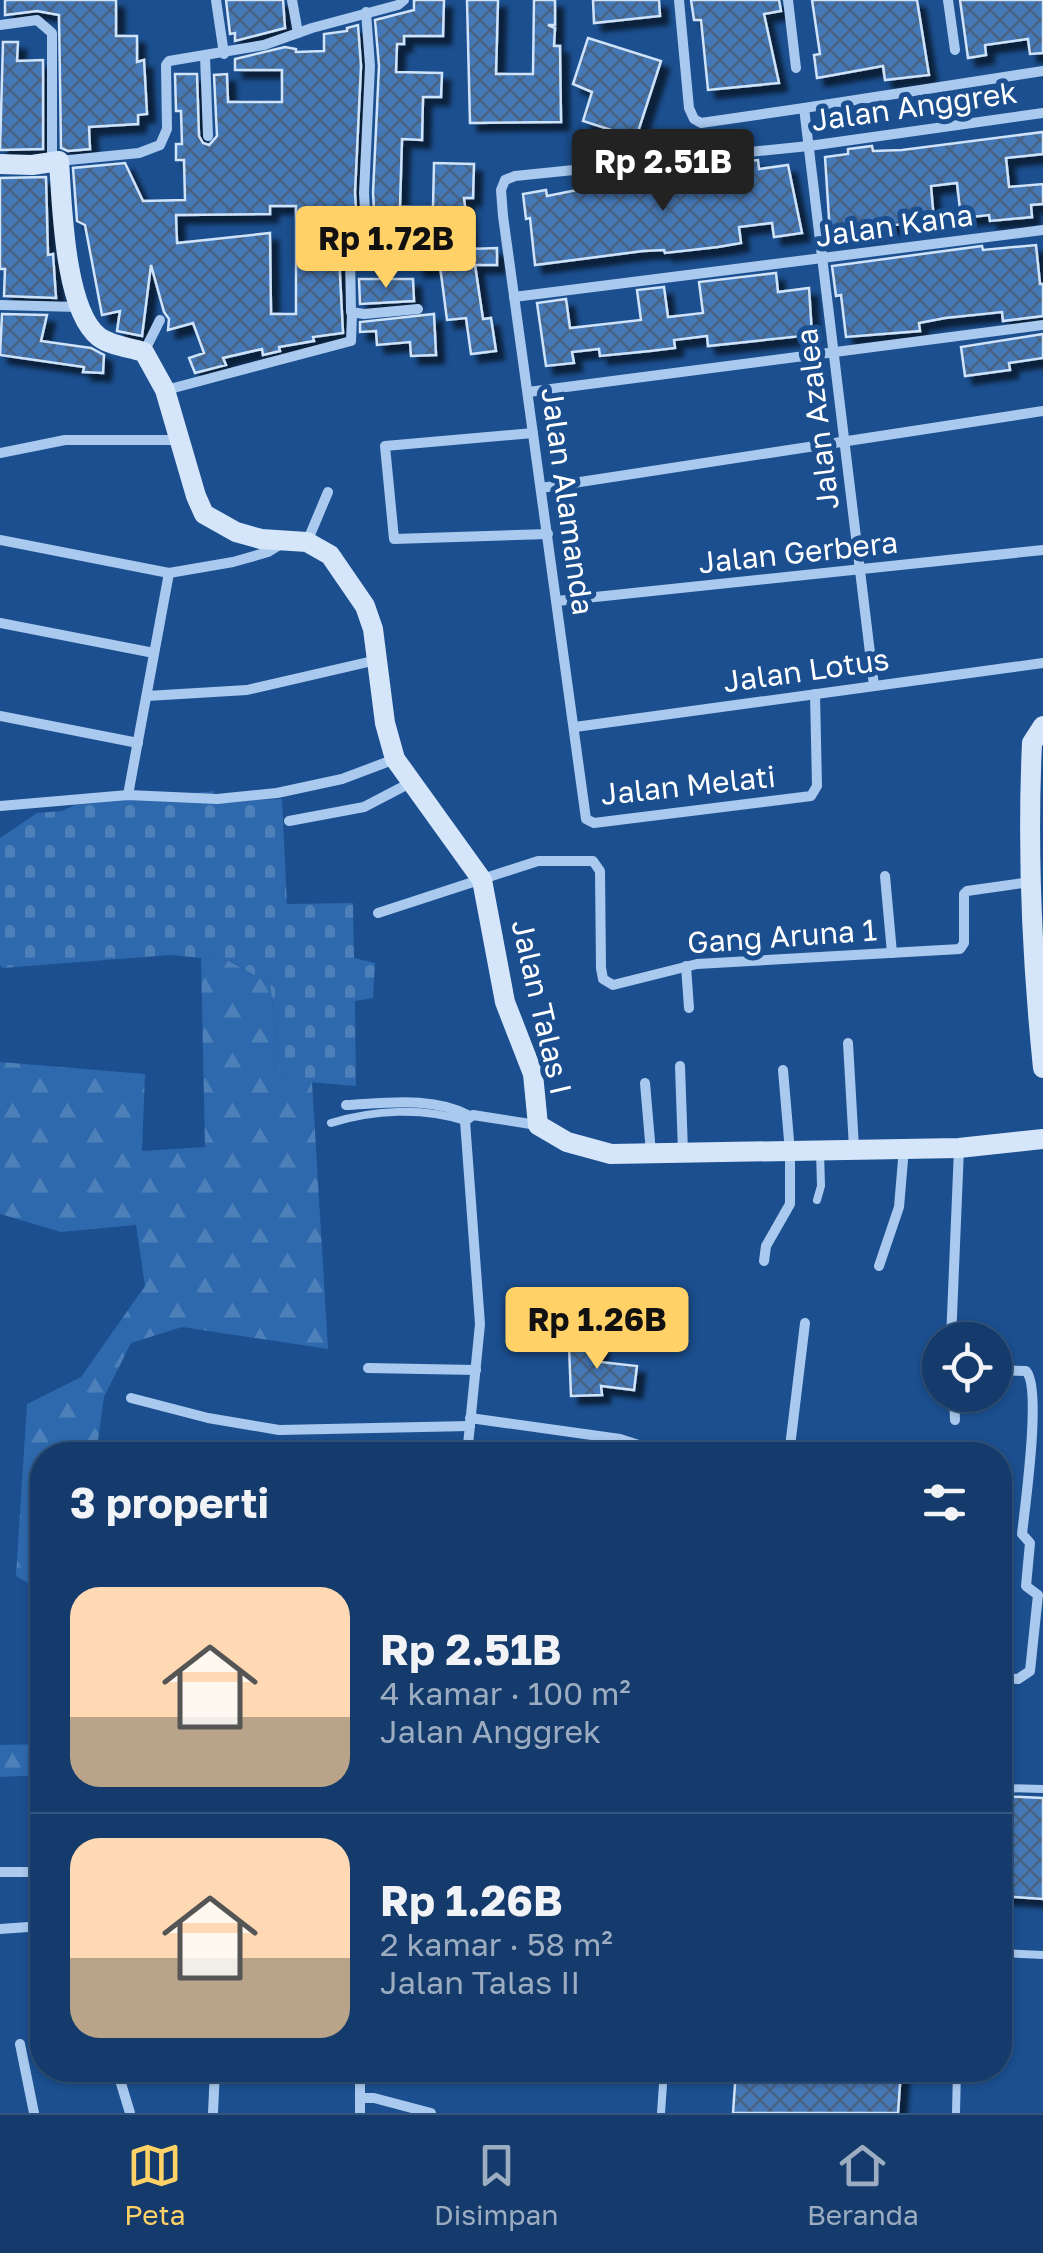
<!DOCTYPE html>
<html lang="id">
<meta charset="utf-8">
<style>
body{margin:0;font-family:"Golos Text",sans-serif;background:#214673;color:#f1f3f6;height:100vh;display:flex;flex-direction:column;font-size:38px;white-space:nowrap}
*{box-sizing:border-box;margin:0}
p{font-size:32px;color:#9dadc1}
.icon{flex:none;width:55px;height:55px;fill:none;stroke:currentColor;stroke-width:2;stroke-linecap:round;stroke-linejoin:round}
.map{position:relative;flex:1;overflow:hidden}
.panel{position:absolute;left:30px;top:1442px;width:982px;height:640px;display:flex;flex-direction:column;background:#143b6b;border-radius:40px;box-shadow:0 2px 8px #0004,0 0 0 2px #33557e}
.panel>*{flex:none}
.buttons{position:absolute;left:922px;top:1322px;display:grid;gap:20px}
.buttons a{display:grid;place-items:center;width:90px;height:90px;border-radius:50%;background:#143b6b;box-shadow:0 2px 8px #0004,0 0 0 2px #33557e;font-size:50px}
.price{position:absolute;translate:-50% -85px;padding:0 22px;border-radius:10px;background:#ffd166;color:#111;font-size:32px;line-height:65px;filter:drop-shadow(0 2px 5px #0008)}
.price::after{content:'';position:absolute;left:50%;top:60px;width:30px;height:22px;margin-left:-15px;background:inherit;clip-path:polygon(0 0,100% 0,50% 100%)}
.price.selected{background:#222;color:#fff}
ul{padding:0;list-style:none}
li{display:flex;align-items:center;gap:30px;height:250px;padding:0 40px}
li+li{border-top:2px solid #33557e}
li span{display:grid;place-items:center;flex:none;width:280px;height:200px;border-radius:30px;color:#555}
li>.icon{margin-inline-start:auto}
span .icon{width:120px;height:120px;fill:#fffc;stroke-width:1}
li b{font-size:42px}
h2{display:flex;justify-content:space-between;align-items:center;height:120px;padding:0 40px;font-size:42px}
.tab-bar{display:flex;justify-content:space-around;align-items:center;height:140px;border-top:2px solid #33557e;background:#143b6b;font-size:28px;color:#9dadc1}
.tab-bar a{display:grid;justify-items:center;gap:5px}
.tab-bar .selected{color:#ffd166}
.map>svg:first-child{display:block}
</style>
<div class="map">
<svg width="1043" height="2113" viewBox="0 0 1043 2113">
<defs>
<pattern id="forest-firs" width="22" height="20" patternUnits="userSpaceOnUse" patternTransform="scale(2.5)"><rect width="22" height="20" fill="#2e69ad"/><path d="M5 1l3.5 6h-7zM16 11l3.5 6h-7z" fill="#4d80b9"/></pattern>
<pattern id="cemetery-stones" width="16" height="16" patternUnits="userSpaceOnUse" patternTransform="scale(2.5)"><rect width="16" height="16" fill="#2e69ad"/><path d="M2 7V4a2 2 0 0 1 4 0v3zM10 15v-3a2 2 0 0 1 4 0v3z" fill="#4d80b9"/></pattern>
<pattern id="building-cross-hatch" width="8" height="8" patternUnits="userSpaceOnUse" patternTransform="scale(2.5)"><rect width="8" height="8" fill="#4478b7"/><path d="M0 0l8 8M0 8l8-8" fill="none" stroke="#486282"/></pattern>
<filter id="shadow"><feDropShadow dx="8" dy="8" stdDeviation="2.5" flood-color="#0009"/></filter>
</defs>
<rect width="100%" height="100%" fill="#1b4f8f"/>
<!-- forest -->
<g fill="url(#forest-firs)">
<polygon points="201,958 229,961 270,984 282,1079 312,1082 328,1349 182,1327 131,1343 104,1397 96,1455 42,1455 42,1591 16,1576 27,1404 81,1377 145,1286 136,1225 61,1232 0,1214 0,1062 145,1074 142,1151 205,1147"/>
<polygon points="42,1744 42,1775 0,1777 0,1745"/>
</g>
<!-- cemetery -->
<polygon fill="url(#cemetery-stones)" points="214,791 213,801 282,799 287,904 353,903 354,958 375,963 373,998 355,1001 356,1086 282,1080 270,984 229,961 171,955 2,968 0,965 0,838 37,813 62,811 75,805"/>
<!-- building -->
<g fill="url(#building-cross-hatch)" stroke="#cfe3fa" stroke-width="2.5" fill-rule="evenodd" filter="url(#shadow)">
<polygon points="5,0 116,0 116,36 137,36 137,62 144,60 147,114 138,115 138,124 89,127 90,149 68,151 61,148 59,15 37,11 5,15"/>
<polygon points="226,0 283,0 285,28 235,41 235,33 230,34"/>
<polygon points="414,0 444,0 443,36 404,36 404,44 397,44 396,72 442,73 441,97 423,97 422,140 402,139 400,207 433,207 434,163 474,164 473,198 464,198 470,249 497,248 497,265 475,265 483,319 491,318 496,351 471,354 466,318 447,320 440,266 417,269 412,226 375,227 373,193 379,66 375,20 414,10"/>
<polygon points="467,0 498,0 496,74 533,74 534,0 555,0 555,25 548,25 555,28 554,46 560,46 561,122 470,123"/>
<polygon points="593,0 659,0 660,16 594,23"/>
<polygon points="691,0 779,0 781,11 764,14 779,83 708,90 701,20 694,20"/>
<polygon points="812,0 917,0 929,75 885,80 883,66 817,78 814,55 820,54"/>
<polygon points="960,0 1043,0 1043,53 1030,54 1028,39 985,45 986,55 968,58"/>
<path d="M358,25l3,41 -6,127 2,33 -6,1v9l-13,1 5,96 -30,4 1,4 -35,6 1,4 -17,4 -1,-6 -39,9 3,7 -31,8 -6,-15 15,-5 -11,-30 -25,7 1,-11 -5,-7 -13,-47 -9,71 -25,-5 3,-20 -18,4 -17,-90 -8,-4 -4,-53 52,-5 18,38 42,-1 -1,-40h-8v-16h6l-1,-33h-5l-1,-37h22l2,62 4,7 6,2 8,-9 -3,-61 13,-1 1,28h54v-32h-47v-11l50,-12 11,2v3l28,-1v-17l23,-3v-3zM270,206h26v108h-25l-1,-81 -93,10 -1,-28 94,-1z"/>
<polygon points="588,38 661,61 636,138 583,121 592,92 573,84"/>
<polygon points="3,42 18,42 17,61 43,60 43,149 0,150"/>
<polygon points="1043,132 1043,154 1006,158 1009,187 1043,184 1043,204 1031,205 1032,217 990,221 989,215 961,218 957,183 931,186 934,221 875,227 876,232 830,234 825,157 848,154 848,149 872,146 873,151 902,150"/>
<polygon points="758,160 759,169 788,165 802,233 774,237 772,223 739,227 741,243 718,247 665,253 664,250 643,251 535,265 530,218 526,219 523,194 546,190 547,196 602,185 603,192 655,186 682,182 681,172 736,166 736,162"/>
<polygon points="46,177 48,255 53,254 56,298 4,296 5,269 0,269 0,178"/>
<polygon points="1036,245 1040,284 1043,284 1043,316 1003,321 1002,312 945,318 919,323 920,331 846,337 841,295 836,296 832,266 982,246 983,250"/>
<polygon points="776,273 778,292 809,288 812,335 708,346 707,336 674,340 675,348 650,351 600,356 599,349 572,352 574,363 546,366 537,303 566,299 570,328 641,320 637,290 664,287 668,317 703,313 699,282"/>
<polygon points="359,279 413,279 414,301 360,304"/>
<polygon points="2,314 47,315 41,341 91,348 104,355 103,373 83,372 84,367 0,355"/>
<polygon points="434,314 436,355 411,356 410,342 377,345 376,331 360,332 360,322"/>
<polygon points="1043,334 1043,358 1009,363 1010,370 965,376 961,347"/>
<polygon points="600,1345 600,1362 637,1366 634,1390 601,1386 602,1395 571,1396 569,1346"/>
<polygon points="1000,1796 1043,1798 1043,1899 1000,1896"/>
<polygon points="736,2070 901,2070 898,2113 733,2113"/>
</g>
<g fill="none" stroke-linecap="round" stroke-linejoin="round">
<!-- lane -->
<g stroke="#a9c9ee" stroke-width="8">
<path d="M331,1123c42,-13 91,-16 134,-2"/>
<polyline points="817,1200 821,1186 820,1151"/>
<polyline points="1000,1788 1043,1789"/>
<polyline points="1000,1953 1043,1955"/>
<polyline points="661,2113 664,2070"/>
<polyline points="956,2113 957,2070"/>
</g>
<!-- street -->
<g stroke="#a9c9ee" stroke-width="10">
<polyline points="216,0 224,54"/>
<polyline points="292,0 298,33"/>
<polyline points="679,0 689,108 694,119 701,123 804,108 874,686"/>
<polyline points="788,0 796,68"/>
<polyline points="948,0 955,50"/>
<polyline points="366,12 370,66 364,193 366,227 359,244 350,256 351,312 364,314 418,309"/>
<polyline points="0,25 37,20 52,33 52,162"/>
<polyline points="205,56 208,136"/>
<polyline points="804,108 1043,71"/>
<polyline points="59,161 139,153 160,145 167,129 166,65 169,61 264,45 312,28 398,5 404,0"/>
<polyline points="514,297 1043,230"/>
<polyline points="0,305 78,307"/>
<polyline points="144,352 160,320"/>
<polyline points="166,390 351,341 352,314"/>
<polyline points="528,392 1043,325"/>
<polyline points="533,433 385,446 394,539 548,534"/>
<polyline points="0,453 65,440 178,440"/>
<polyline points="541,488 1043,411"/>
<polyline points="0,540 169,573 233,562 268,552 281,544"/>
<polyline points="307,542 328,492"/>
<polyline points="557,601 1043,550"/>
<polyline points="0,623 154,653"/>
<polyline points="815,694 817,786 811,796 594,823 586,819 503,216 501,190 505,180 515,176 809,146 1043,113"/>
<polyline points="147,696 247,690 377,660"/>
<polyline points="0,716 138,743"/>
<polyline points="575,727 1043,663"/>
<polyline points="128,795 169,573"/>
<polyline points="0,806 128,795 217,799 277,793 342,779 395,759"/>
<polyline points="289,821 364,807 412,782"/>
<polyline points="885,876 892,953"/>
<polyline points="378,913 538,861 593,861 600,871 601,968 603,979 613,985 697,964 960,949 964,943 964,894 967,891 1030,882"/>
<polyline points="686,966 689,1008"/>
<polyline points="848,1043 854,1148"/>
<polyline points="680,1066 683,1152"/>
<polyline points="645,1083 651,1153"/>
<path d="M346,1105c40,-2 88,-9 124,11"/>
<polyline points="764,1261 766,1246 790,1204 790,1152 783,1070"/>
<polyline points="879,1266 899,1207 904,1148"/>
<polyline points="951,1340 959,1149"/>
<polyline points="368,1368 476,1370"/>
<path d="M995,1370l31,1c16,16 -1,135 -4,163l8,9 -4,43 12,9 -8,76 -12,8 -18,-1"/>
<polyline points="954,1395 955,1420"/>
<polyline points="131,1398 208,1418 279,1430 470,1426"/>
<polyline points="470,1418 620,1439 670,1455"/>
<polyline points="467,1455 480,1324 465,1121 473,1115 537,1125"/>
<polyline points="789,1455 805,1323"/>
<polyline points="0,1872 42,1872"/>
<polyline points="0,1929 42,1926"/>
<polyline points="20,2044 34,2113"/>
<polyline points="360,2070 360,2113"/>
<polyline points="120,2080 130,2113"/>
<polyline points="360,2098 374,2098 431,2113"/>
<polyline points="213,2113 215,2070"/>
</g>
<!-- secondary -->
<g stroke="#d6e6fa" stroke-width="20">
<path d="M0,164l32,1 27,-4c3,42 5,149 40,176 12,9 30,10 45,15l21,38 31,106 8,18 32,18 25,7 46,3 23,13 35,51 8,23 12,94 10,36 87,121 23,122 28,72 5,51 29,17 44,12 348,-6 84,-9"/>
<path d="M1043,726l-11,17c-5,109 0,217 11,325"/>
</g>
</g>
<g text-anchor="middle" dominant-baseline="central" stroke-width="10" stroke-linejoin="round" paint-order="stroke">
<!-- street labels -->
<g font-size="30" fill="#fff" stroke="#1b4f8f">
<text transform="translate(914 106) rotate(-8)">Jalan Anggrek</text>
<text transform="translate(894 225) rotate(-8)">Jalan Kana</text>
<text transform="translate(817 419) rotate(-97)">Jalan Azalea</text>
<text transform="translate(568 501) rotate(82)">Jalan Alamanda</text>
<text transform="translate(798 552) rotate(-6)">Jalan Gerbera</text>
<text transform="translate(806 670) rotate(-8)">Jalan Lotus</text>
<text transform="translate(688 785) rotate(-6)">Jalan Melati</text>
<text transform="translate(782 936) rotate(-4)">Gang Aruna 1</text>
<text transform="translate(542 1007) rotate(77)">Jalan Talas I</text>
</g>
</g>
</svg>
<div class="buttons">
<a><svg class="icon" aria-label="locate" viewBox="0 0 24 24"><circle cx="12" cy="12" r="6"/><path d="M12 2v4M12 18v4M2 12h4M18 12h4"/></svg></a>
</div>
<b class="price selected" style="left:663px;top:214px">Rp 2.51B</b>
<b class="price" style="left:386px;top:291px">Rp 1.72B</b>
<b class="price" style="left:597px;top:1372px">Rp 1.26B</b>
<section class="panel">
<h2>3 properti<svg class="icon" aria-label="filters" viewBox="0 0 24 24"><path d="M4 7h16M4 17h16"/><circle cx="9" cy="7" r="2"/><circle cx="15" cy="17" r="2"/></svg></h2>
<ul>
<li><span style="background:linear-gradient(#ffd9b3 65%,#b9a48a 0)"><svg class="icon" aria-label="home" viewBox="0 0 24 24"><path d="M3 11l9-7 9 7M6 9v11h12V9"/></svg></span><div><b>Rp 2.51B</b><p>4 kamar · 100 m²</p><p>Jalan Anggrek</p></div></li>
<li><span style="background:linear-gradient(#ffd9b3 60%,#b9a48a 0)"><svg class="icon" aria-label="home" viewBox="0 0 24 24"><path d="M3 11l9-7 9 7M6 9v11h12V9"/></svg></span><div><b>Rp 1.26B</b><p>2 kamar · 58 m²</p><p>Jalan Talas II</p></div></li>
</ul>
</section>
</div>
<nav class="tab-bar">
<a class="selected"><svg class="icon" aria-label="map" viewBox="0 0 24 24"><path d="M3 6l6-2 6 2 6-2v14l-6 2-6-2-6 2zM9 4v14M15 6v14"/></svg>Peta</a>
<a><svg class="icon" aria-label="saved" viewBox="0 0 24 24"><path d="M7 4h10v16l-5-4-5 4z"/></svg>Disimpan</a>
<a><svg class="icon" aria-label="home" viewBox="0 0 24 24"><path d="M3 11l9-7 9 7M6 9v11h12V9"/></svg>Beranda</a>
</nav>
